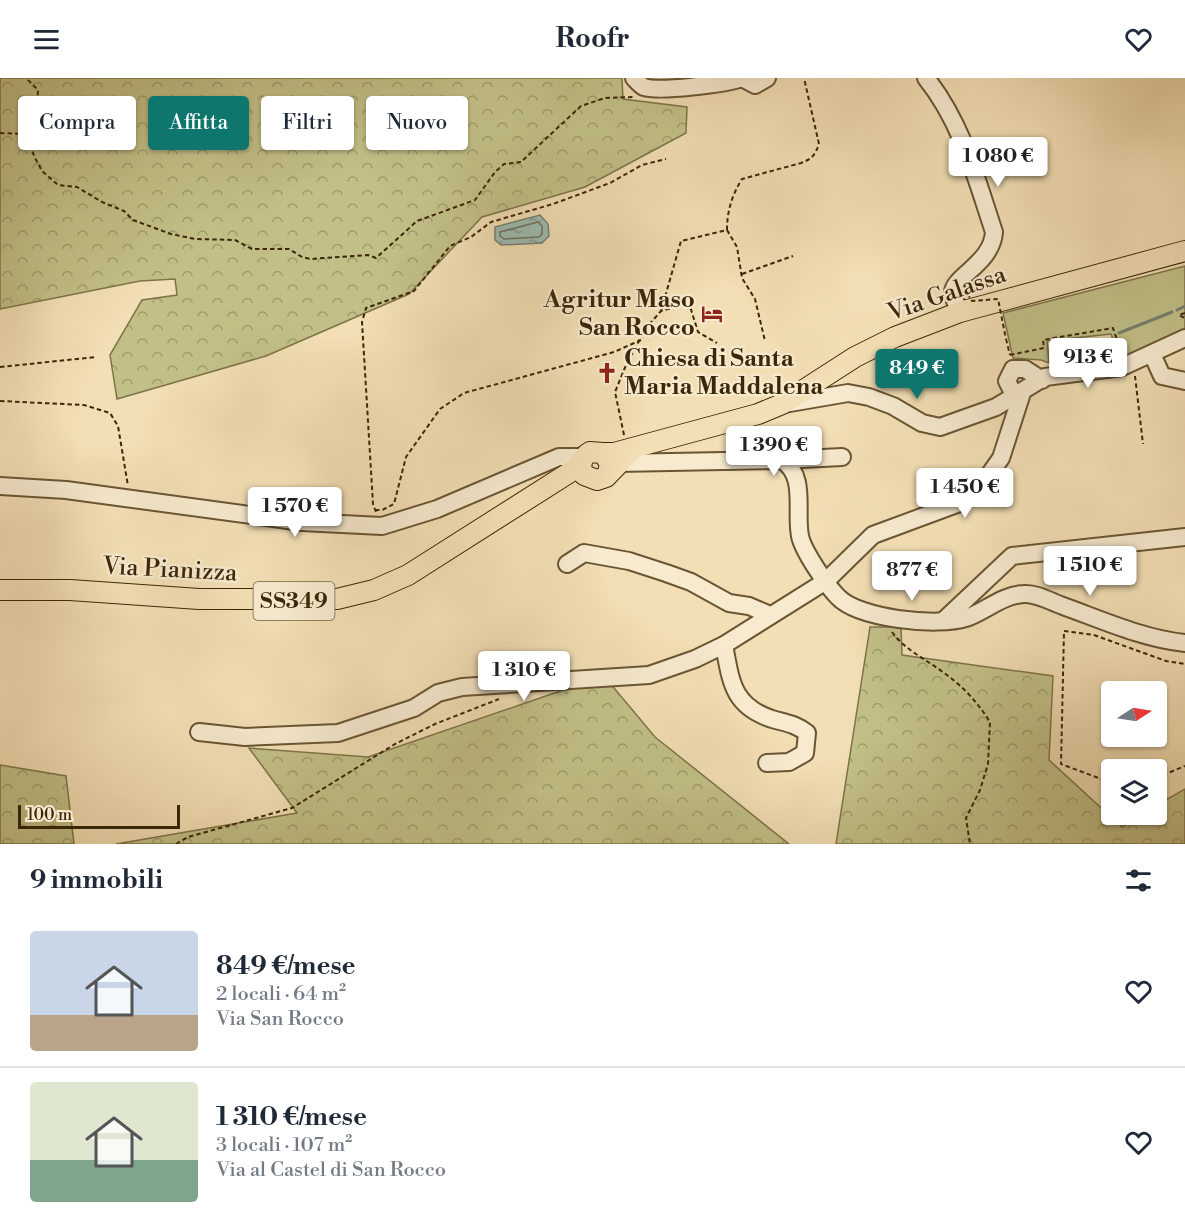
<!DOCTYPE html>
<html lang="it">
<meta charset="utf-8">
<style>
body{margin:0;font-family:"Libre Bodoni",serif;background:#f2f2f3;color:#1f2937;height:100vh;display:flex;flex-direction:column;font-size:22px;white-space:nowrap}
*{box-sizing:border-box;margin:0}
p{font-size:20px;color:#747a83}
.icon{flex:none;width:33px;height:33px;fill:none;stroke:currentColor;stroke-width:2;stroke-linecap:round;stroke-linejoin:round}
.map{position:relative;height:766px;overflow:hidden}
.drawer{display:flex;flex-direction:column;background:#fff;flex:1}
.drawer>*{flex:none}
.hud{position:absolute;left:18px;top:18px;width:600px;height:54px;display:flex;gap:12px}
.needle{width:39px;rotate:78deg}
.fabs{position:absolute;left:1101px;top:603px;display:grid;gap:12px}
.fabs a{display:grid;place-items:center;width:66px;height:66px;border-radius:6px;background:#fff;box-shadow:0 2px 4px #0004;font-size:30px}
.scale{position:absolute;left:18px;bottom:15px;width:162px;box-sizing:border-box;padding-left:6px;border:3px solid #3c2708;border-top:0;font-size:16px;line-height:21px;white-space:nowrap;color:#3c2708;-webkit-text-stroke:4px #f7eacf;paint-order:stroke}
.price{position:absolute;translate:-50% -51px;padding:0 14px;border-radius:6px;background:#fff;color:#222;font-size:20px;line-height:39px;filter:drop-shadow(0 2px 3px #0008)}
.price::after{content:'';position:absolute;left:50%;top:36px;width:18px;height:14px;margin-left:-9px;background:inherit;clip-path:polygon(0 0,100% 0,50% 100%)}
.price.selected{background:#0f766e;color:#fff}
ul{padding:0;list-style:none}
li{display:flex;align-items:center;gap:18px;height:150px;padding:0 30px}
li+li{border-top:2px solid #e0e1e3}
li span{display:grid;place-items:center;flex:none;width:168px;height:120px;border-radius:6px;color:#555}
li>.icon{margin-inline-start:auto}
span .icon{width:72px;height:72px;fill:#fffc;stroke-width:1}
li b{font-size:26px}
h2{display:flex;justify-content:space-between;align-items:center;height:72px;padding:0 30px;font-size:26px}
.tag{padding:0 21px;border-radius:6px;background:#fff;box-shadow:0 2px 4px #0004;font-size:21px;line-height:54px}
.tag.selected{background:#0f766e;color:#fff}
header{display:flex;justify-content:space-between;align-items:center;height:78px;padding:0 30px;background:#fff;font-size:27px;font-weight:700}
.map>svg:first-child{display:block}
</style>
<header><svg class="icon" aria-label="menu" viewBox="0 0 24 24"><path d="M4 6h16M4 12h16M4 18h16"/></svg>Roofr<svg class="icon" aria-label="heart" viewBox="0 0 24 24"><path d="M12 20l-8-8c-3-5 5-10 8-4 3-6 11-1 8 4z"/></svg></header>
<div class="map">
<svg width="1185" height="766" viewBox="0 0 1185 766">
<defs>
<pattern id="forest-crowns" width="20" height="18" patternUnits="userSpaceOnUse" patternTransform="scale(1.5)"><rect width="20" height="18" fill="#c2c088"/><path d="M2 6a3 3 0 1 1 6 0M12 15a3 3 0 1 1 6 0" fill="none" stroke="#9f9c6d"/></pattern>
<pattern id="water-ripples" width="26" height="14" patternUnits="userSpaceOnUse" patternTransform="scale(1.5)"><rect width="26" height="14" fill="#9cbcb2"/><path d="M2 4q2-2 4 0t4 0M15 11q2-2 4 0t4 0" fill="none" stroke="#80998f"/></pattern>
</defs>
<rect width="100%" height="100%" fill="#f3dfb5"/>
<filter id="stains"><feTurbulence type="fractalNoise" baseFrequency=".00333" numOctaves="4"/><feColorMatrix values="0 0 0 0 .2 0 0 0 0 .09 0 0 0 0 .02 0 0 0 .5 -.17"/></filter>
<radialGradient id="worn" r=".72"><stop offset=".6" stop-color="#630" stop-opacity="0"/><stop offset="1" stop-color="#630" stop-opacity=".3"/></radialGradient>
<!-- green -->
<polygon fill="#c2c088" stroke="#7f7448" stroke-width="1.5" points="1185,188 1185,253 1121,283 1111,256 1047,263 1049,285 1041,282 1013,280 1003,235"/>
<!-- forest -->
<g fill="url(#forest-crowns)" stroke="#7f7448" stroke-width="1.5">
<polygon points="0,0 622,0 623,21 687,29 686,55 585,109 482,139 409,216 266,278 117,321 110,277 142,222 177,217 175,201 140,203 0,231"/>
<polygon points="870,549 901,549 902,577 1053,598 1049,682 1122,749 1142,737 1156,736 1157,727 1185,711 1185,766 836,766"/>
<polygon points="604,598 655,659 789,766 116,766 297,735 249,670 368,679"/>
<polygon points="0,687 66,698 74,766 0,766"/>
</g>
<!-- water -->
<polygon fill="url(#water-ripples)" stroke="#76806e" stroke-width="1.5" points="540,137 548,146 549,158 542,165 501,167 495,162 495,149"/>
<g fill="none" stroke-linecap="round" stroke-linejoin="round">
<!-- shore -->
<polygon stroke="#6c725d" stroke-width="1.5" points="538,144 542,148 542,156 539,159 504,161 500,158 500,154"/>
<!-- stream -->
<g stroke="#76806e" stroke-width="3">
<polyline points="1177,232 1185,228"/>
<polyline points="1119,255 1172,234"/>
</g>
<defs>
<g id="minor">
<path d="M634,0c3,3 6,7 10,9 15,5 82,-3 98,-9"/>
<polyline points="742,0 755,7 767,0"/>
<path d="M926,0c36,45 50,100 68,154 -2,32 -43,45 -41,62 1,6 4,12 7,18"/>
<polyline points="1152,276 1162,298 1185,303"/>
<polyline points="1019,317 1012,313 1007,303 1013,291 1025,291 1042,302"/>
<polyline points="784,326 848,315 869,319 893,328 922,345 940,349 996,329 1045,299 1122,289 1185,260"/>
<polyline points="782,382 842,379"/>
<path d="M617,385l165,-3c25,16 13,50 18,76 3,15 27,50 38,61 21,22 100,30 128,21 20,-7 36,-23 58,-24 13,-1 27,8 39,12 39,14 81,33 122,37"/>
<polyline points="0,408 66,412 302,444 382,448 437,431 559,379 583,379"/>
<polyline points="567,486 584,475 629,483 666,495 691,504 729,525 749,528 770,537"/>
<polyline points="943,543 1012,478 1185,459"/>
<path d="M724,567c7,36 8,61 48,74 14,4 24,5 35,14l-2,20 -16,9 -22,1"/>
<polyline points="199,654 245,659 338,655 414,630 438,615 462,609 649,597 695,581 724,567 826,503 873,457 962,424 977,414 1001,380 1022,315"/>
</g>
<g id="major">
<polyline points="603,375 614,375 758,336 782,326 855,279 895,259 960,234 1185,173"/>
<path d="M608,395l2,-9 -7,-11 -13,-1c-9,5 -11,14 -6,23l13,5 9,-3 27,-28"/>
<polyline points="0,512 70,512 199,521 337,521 374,512 408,497 575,391 581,384"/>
</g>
</defs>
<!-- minor casing -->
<use href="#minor" stroke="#6a5533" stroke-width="20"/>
<!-- major casing -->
<use href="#major" stroke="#3c2708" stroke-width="22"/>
<!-- path -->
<g stroke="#3c2708" stroke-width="2" stroke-dasharray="4.5 3" stroke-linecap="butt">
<polyline points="0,55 29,56 33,59 39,56 43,39 37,33 38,12 26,0"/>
<polyline points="33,59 31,70 35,80 42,93 58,107 77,109 102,124 124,133 133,142 171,156 195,161 235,162 252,171 289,171 302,179 311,181 368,177 376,180 417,143 475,122 495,94 504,86 521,84 581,28 605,20 634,19"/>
<polyline points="727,152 737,169 742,200 755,221 765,263"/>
<polyline points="742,196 793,178"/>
<path d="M661,233l20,-70 46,-11c0,-19 5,-35 15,-51l59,-16c11,-4 14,-8 18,-19l-15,-66"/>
<polyline points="1185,235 1179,237 1185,240"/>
<polyline points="1006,261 1010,277"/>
<polyline points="1010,277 1044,270 1043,262 1113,250 1121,274"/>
<polyline points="0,289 96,279"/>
<polyline points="1135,298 1143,366"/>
<polyline points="0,323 84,327 110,335 118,348 128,408"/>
<polyline points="624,357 615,314 626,287 646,250 661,233 689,225 698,254 717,265"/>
<polyline points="375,432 382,432 394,426 406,379 440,331 464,315 614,274 641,262"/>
<polyline points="376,434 373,426 362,244 366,230 414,213 450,168 471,159 491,144 553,126 610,105 642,87 666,81"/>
<path d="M892,554c14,19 34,27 52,41 19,13 34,30 46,49l-2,42 -8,26 -14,28 4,26"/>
<polyline points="1156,700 1185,688"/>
<polyline points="1112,705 1061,686 1064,553 1094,557 1166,583 1185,586"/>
<polyline points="176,766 188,759 292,730 395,666 435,646 499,621"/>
</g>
<!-- minor -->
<use href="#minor" stroke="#f7eacf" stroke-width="16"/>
<!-- major -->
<use href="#major" stroke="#f3dfb5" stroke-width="20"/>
<!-- path-bridge -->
<polyline stroke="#3c2708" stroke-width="2" stroke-dasharray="4.5 3" stroke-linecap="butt" points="970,209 967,215 972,223 998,221 1006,261"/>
</g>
<!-- icons -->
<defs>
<symbol id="hotel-bare" viewBox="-9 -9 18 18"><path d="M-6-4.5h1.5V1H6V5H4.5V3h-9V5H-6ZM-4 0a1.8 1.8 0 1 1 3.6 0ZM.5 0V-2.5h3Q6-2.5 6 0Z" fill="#8f2418" stroke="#f7eacf" stroke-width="2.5" paint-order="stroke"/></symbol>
<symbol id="church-bare" viewBox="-9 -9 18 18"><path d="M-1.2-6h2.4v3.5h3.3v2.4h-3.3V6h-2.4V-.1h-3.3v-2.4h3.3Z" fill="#8f2418" stroke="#f7eacf" stroke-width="2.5" paint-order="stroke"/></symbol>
</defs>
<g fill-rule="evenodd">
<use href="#hotel-bare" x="697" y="221" width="30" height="30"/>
<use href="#church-bare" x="592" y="280" width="30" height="30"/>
</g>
<g text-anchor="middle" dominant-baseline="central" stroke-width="4.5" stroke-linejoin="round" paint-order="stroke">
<!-- shield labels -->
<rect fill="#f7eacf" stroke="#746244" stroke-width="1.5" x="253.5" y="504" width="81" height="38" rx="4.5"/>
<g font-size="22" font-weight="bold" fill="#3c2708">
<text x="294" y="523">SS349</text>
</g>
<!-- street labels -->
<g font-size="24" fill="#3c2708" stroke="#f7eacf">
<text transform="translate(947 216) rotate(-19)">Via Galassa</text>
<text transform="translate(170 492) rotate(3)">Via Pianizza</text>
</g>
<!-- poi labels -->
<g font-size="24" font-weight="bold" fill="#3c2708" stroke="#f7eacf" text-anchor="end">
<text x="695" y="222">Agritur Maso<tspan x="695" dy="28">San Rocco</tspan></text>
<text x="624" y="281" text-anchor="start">Chiesa di Santa<tspan x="624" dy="28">Maria Maddalena</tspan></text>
</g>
</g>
<rect width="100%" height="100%" filter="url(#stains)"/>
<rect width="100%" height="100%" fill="url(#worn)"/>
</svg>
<div class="fabs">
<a><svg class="needle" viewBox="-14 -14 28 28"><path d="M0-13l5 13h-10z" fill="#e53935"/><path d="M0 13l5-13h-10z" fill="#747a83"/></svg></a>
<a><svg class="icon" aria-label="layers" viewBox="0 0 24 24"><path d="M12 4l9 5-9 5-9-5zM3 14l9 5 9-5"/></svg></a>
</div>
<div class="scale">100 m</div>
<b class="price" style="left:998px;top:110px">1 080 €</b>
<b class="price" style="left:1088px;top:311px">913 €</b>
<b class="price selected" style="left:917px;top:322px">849 €</b>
<b class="price" style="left:774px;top:399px">1 390 €</b>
<b class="price" style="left:965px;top:441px">1 450 €</b>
<b class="price" style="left:295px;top:460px">1 570 €</b>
<b class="price" style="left:1090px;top:519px">1 510 €</b>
<b class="price" style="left:912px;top:524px">877 €</b>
<b class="price" style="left:524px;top:624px">1 310 €</b>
<div class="hud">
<a class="tag">Compra</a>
<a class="tag selected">Affitta</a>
<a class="tag">Filtri</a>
<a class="tag">Nuovo</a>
</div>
</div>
<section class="drawer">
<h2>9 immobili<svg class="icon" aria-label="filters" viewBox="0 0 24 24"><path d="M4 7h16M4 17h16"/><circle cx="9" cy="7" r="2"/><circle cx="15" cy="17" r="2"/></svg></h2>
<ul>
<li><span style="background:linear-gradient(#c9d6e8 70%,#b9a48a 0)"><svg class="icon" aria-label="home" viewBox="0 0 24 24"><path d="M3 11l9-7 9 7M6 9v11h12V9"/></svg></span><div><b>849 €/mese</b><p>2 locali · 64 m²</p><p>Via San Rocco</p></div><svg class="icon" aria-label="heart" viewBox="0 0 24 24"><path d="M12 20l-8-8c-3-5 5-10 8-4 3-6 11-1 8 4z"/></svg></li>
<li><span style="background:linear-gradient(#dfe7d0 65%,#7fa58c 0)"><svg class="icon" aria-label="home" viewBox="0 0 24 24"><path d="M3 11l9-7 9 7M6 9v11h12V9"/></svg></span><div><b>1 310 €/mese</b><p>3 locali · 107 m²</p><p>Via al Castel di San Rocco</p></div><svg class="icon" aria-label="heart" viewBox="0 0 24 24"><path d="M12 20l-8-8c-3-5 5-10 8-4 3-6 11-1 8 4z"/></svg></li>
</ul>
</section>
